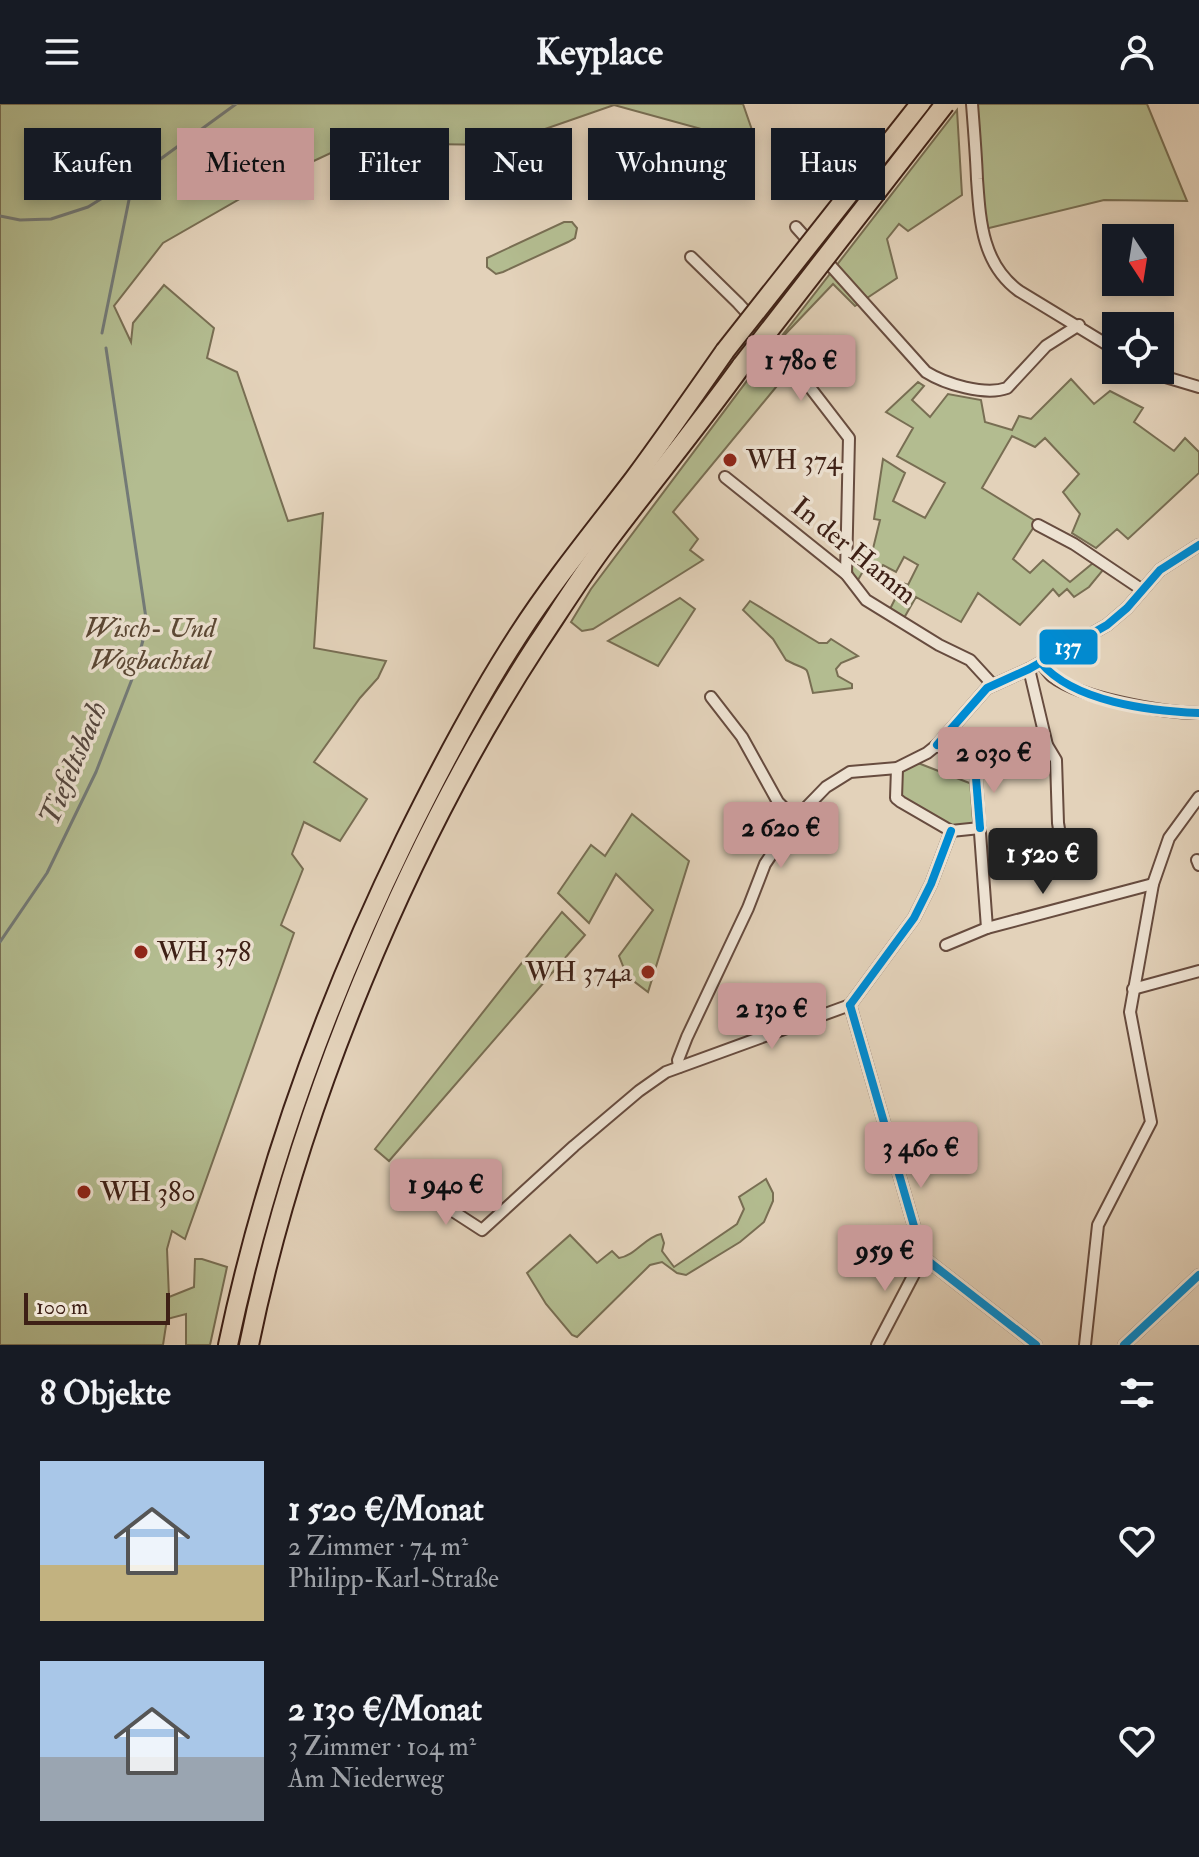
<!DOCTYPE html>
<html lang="de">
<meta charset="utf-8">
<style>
body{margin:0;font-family:"IM FELL Double Pica",serif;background:#242831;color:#f1f3f6;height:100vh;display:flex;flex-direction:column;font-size:30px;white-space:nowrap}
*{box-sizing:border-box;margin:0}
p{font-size:26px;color:#9ea1a6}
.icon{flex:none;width:44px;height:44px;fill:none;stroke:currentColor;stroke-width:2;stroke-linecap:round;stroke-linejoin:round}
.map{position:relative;height:1241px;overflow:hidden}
.sheet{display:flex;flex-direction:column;background:#171b24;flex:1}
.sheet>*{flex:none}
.guide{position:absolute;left:24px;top:24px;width:1152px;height:72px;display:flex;gap:16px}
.needle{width:52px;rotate:168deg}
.fabs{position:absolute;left:1102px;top:120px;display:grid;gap:16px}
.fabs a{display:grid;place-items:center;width:72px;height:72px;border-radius:0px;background:#171b24;box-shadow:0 4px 12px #0003;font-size:40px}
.scale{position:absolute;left:24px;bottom:20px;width:146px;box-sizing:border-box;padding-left:8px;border:4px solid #3e2016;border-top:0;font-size:22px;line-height:28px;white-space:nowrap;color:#3e2016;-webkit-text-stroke:6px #ede2d2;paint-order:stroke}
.price{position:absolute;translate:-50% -68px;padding:0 18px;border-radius:8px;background:#c59692;color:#111;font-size:26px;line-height:52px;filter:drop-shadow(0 2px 4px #0008)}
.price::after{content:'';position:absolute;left:50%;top:48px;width:24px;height:18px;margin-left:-12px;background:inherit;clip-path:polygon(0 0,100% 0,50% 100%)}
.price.on{background:#222;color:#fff}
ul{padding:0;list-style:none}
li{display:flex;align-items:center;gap:24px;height:200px;padding:0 40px}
li span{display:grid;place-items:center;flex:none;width:224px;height:160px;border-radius:0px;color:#555}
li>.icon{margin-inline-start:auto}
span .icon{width:96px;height:96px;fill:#fffc;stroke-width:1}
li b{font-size:34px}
h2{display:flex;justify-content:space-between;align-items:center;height:96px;padding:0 40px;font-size:34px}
.tag{padding:0 28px;border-radius:0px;background:#171b24;box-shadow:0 4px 12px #0003;font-size:28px;line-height:72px}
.tag.on{background:#c59692;color:#111}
header{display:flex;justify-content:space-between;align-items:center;height:104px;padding:0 40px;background:#171b24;font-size:36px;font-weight:700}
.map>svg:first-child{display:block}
</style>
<header><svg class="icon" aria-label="menu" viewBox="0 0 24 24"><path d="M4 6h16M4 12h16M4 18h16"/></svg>Keyplace<svg class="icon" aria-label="person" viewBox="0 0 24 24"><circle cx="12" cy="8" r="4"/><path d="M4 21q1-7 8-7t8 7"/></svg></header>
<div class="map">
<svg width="1199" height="1241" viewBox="0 0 1199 1241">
<rect width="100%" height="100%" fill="#e3d2ba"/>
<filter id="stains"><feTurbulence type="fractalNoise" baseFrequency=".0025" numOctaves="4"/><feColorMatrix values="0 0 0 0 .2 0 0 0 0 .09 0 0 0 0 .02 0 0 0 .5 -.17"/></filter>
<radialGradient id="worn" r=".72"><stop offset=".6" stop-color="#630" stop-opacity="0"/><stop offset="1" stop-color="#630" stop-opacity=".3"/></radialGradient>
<!-- green -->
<g fill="#b3bc90" stroke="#786e53" stroke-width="2">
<polygon points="0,0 743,0 752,26 723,31 614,1 499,41 352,39 271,77 163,139 114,202 131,238 133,219 164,181 214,224 207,254 237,268 288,417 323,409 314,544 386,557 378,574 360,594 314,658 367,695 340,737 304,718 292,750 303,765 281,821 294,829 185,1135 172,1127 167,1145 169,1193 194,1183 195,1155 202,1155 227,1163 210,1241 186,1241 186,1210 167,1215 163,1241 0,1241"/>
<polygon points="977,0 1147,0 1187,97 1104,96 985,125"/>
<polygon points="957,6 962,91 908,127 899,120 887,135 897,174 855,202 833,180 774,242"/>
<polygon points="564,118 572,118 577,124 575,134 568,138 503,168 496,170 487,163 487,154"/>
<polygon points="767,250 786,271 673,408 698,435 690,446 703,456 593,525 582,527 571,518 591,485"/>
<polygon points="1071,275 1094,300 1110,287 1143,304 1134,318 1174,347 1185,334 1199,348 1199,369 1128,435 1117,425 1096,444 1072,429 1080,410 1063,388 1079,370 1045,334 1035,343 1012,332 982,384 1037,418 1013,455 1030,469 1043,456 1070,478 1093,459 1103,466 1089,483 1074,493 1067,485 1059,492 1053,485 1020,521 978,489 961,518 916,493 904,514 890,505 903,479 908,481 918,461 904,453 896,468 883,461 879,467 866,462 858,476 853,472 850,454 870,457 880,416 874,415 883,355 905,369 893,397 925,414 945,379 897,352 913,324 886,308 918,278 924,282 912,296 930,313 948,290 981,296 985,318 1012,326 1019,312 1031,315"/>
<polygon points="680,494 695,505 658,562 608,537"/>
<path d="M750,497l69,42h8l4,-4 27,17 -17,7 -5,6 2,7 14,8v4l-39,5c-9,-33 -1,-19 -27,-33l-13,-21 -30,-29z"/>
<polygon points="918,659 972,680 976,721 951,724 898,692 900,666"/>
<polygon points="632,710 689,757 648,888 627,872 619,852 653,806 616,770 589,819 558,789 591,741 605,752"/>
<polygon points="562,808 585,831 389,1057 375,1045"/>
<path d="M766,1075l7,14v8l-9,21 -24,20 -54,33 -9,-2 -15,-11 -12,3 -73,72 -5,-2 -26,-31 -19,-31 43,-38 27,28 15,-12 7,7c16,-2 26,-21 42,-24l3,9 -2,8 12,16 63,-43 7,-15 -5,-12z"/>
</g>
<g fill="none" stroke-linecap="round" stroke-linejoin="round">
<!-- stream -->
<g stroke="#737a77" stroke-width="3">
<polyline points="0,112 20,116 51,115 88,103 133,75 236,0"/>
<polyline points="102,229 133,76"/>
<polyline points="0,838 47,769 96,668 134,570 147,521 106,244"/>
</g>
<defs>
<g id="minor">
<path d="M972,0c2,25 4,50 5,75 3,42 5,85 42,112l97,59"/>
<path d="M796,123l130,145c19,12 59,24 81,16l39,-42 33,-21"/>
<polyline points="691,153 738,199 782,247 849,334 846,470"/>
<polyline points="1142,266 1199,283"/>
<polyline points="725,373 846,470 866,496 939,541 970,556 993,581"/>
<polyline points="1038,421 1074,440 1141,485"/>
<path d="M1041,559c4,4 7,10 12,14 28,21 110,36 146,36"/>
<polyline points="1029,565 1047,641 1056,656 1058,719 1065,760"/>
<polyline points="711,593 742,633 778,698 795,715"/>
<polyline points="937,641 975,661 1047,641"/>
<polyline points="975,661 987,824"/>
<polyline points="897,664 896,694 901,698 951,727 980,724"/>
<polyline points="1197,756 1199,761"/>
<polyline points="946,841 987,824 1153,780"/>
<polyline points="1133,885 1199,867"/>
<polyline points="850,901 923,1153 1036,1241"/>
<polyline points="850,901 914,814 931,780 951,727"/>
<polyline points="679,963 678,956 687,933 748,804 765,760 795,715 826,683 850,668 897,664 927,649 937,641 987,584 1029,565 1107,521 1127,504 1160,466 1199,441"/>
<polyline points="428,1091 482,1126 574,1042 639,987 666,968 850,901"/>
<polyline points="877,1241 923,1153"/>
<polyline points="1085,1241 1098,1121 1151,1018 1130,908 1153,780 1169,734 1199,693"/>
<polyline points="1124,1241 1199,1171"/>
</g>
<g id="motorway">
<path d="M228,1241c37,-175 99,-345 177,-505 35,-71 71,-140 114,-206 35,-54 76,-104 115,-155 31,-42 61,-85 91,-128"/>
<path d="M249,1241c48,-235 158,-501 289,-702 22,-33 44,-68 68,-100 45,-60 92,-117 136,-178"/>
</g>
</defs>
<!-- minor casing -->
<use href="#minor" stroke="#674c3f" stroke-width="14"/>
<!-- motorway casing -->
<use href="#motorway" stroke="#3e2016" stroke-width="22"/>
<!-- minor -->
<use href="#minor" stroke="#ede2d2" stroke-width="10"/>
<!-- motorway -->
<use href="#motorway" stroke="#e3d2ba" stroke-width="18"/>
<defs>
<g id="motorway-bridge">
<polyline points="725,247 920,0"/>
<polyline points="742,261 945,0"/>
</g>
</defs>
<!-- motorway-bridge casing -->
<use href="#motorway-bridge" stroke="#3e2016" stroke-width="22" stroke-linecap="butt"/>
<!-- motorway-bridge -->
<use href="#motorway-bridge" stroke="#e3d2ba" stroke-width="18"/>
<defs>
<g id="bus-1">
<path d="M1041,559c33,39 109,48 158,50"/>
<polyline points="937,641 987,584 1029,565 1107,521 1127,504 1160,466 1199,441"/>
<polyline points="975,661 980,724"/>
<polyline points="850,901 923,1153 1036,1241"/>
<polyline points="850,901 914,814 931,780 951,727"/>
<polyline points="1124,1241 1199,1171"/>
</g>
</defs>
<!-- bus-1 casing -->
<use href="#bus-1" stroke="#ede2d2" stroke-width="14"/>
<!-- bus-1 -->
<use href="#bus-1" stroke="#008bd2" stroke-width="8"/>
</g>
<!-- markers -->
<g fill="#8f2418" stroke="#ede2d2" stroke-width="3">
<circle cx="730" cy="356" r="8"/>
<circle cx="141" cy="848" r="8"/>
<circle cx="648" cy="868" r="8"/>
<circle cx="84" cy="1088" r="8"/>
</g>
<g text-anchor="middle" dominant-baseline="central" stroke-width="7" stroke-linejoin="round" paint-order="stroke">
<!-- poi labels -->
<g font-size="28" fill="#3e2016" stroke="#ede2d2" text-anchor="start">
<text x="746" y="356">WH 374</text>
<text x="157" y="848">WH 378</text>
<text x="632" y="868" text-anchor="end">WH 374a</text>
<text x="100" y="1088">WH 380</text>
</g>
<!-- street labels -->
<g font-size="28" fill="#3e2016" stroke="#ede2d2">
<text transform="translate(854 447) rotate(39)">In der Hamm</text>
</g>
<!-- park labels -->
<g font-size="28" font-style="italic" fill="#5b4734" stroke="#ede2d2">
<text x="150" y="524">Wisch- Und<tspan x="150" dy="32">Wogbachtal</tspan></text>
</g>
<!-- water labels -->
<g font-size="30" font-style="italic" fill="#54463e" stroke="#ede2d2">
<text transform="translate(73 659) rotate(-67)">Tiefeltsbach</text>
</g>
</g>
<rect stroke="#ede2d2" stroke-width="3" x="1038" y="524" width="61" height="38" rx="8" fill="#008bd2"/>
<g font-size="22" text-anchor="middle" font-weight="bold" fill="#fff">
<text x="1068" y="550">137</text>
</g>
<rect width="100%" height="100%" filter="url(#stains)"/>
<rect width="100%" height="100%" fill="url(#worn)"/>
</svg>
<div class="fabs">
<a><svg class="needle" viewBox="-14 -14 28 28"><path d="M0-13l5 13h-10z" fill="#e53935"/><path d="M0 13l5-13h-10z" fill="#9ea1a6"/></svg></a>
<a><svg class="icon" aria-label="locate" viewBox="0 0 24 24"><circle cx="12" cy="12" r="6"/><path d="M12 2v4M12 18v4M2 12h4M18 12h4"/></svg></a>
</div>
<div class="scale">100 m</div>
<b class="price" style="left:801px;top:299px">1 780 €</b>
<b class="price" style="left:994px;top:691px">2 030 €</b>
<b class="price" style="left:781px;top:766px">2 620 €</b>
<b class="price on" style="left:1043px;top:792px">1 520 €</b>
<b class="price" style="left:772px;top:947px">2 130 €</b>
<b class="price" style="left:921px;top:1086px">3 460 €</b>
<b class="price" style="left:446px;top:1123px">1 940 €</b>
<b class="price" style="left:885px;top:1189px">959 €</b>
<div class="guide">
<a class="tag">Kaufen</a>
<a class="tag on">Mieten</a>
<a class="tag">Filter</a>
<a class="tag">Neu</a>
<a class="tag">Wohnung</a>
<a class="tag">Haus</a>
</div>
</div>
<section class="sheet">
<h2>8 Objekte<svg class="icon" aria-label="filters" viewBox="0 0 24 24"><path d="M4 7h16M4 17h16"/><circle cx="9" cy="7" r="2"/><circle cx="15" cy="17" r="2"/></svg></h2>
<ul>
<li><span style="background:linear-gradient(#a9c7e8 65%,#c2b280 0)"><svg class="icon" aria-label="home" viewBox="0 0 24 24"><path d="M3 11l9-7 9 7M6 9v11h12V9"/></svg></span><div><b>1 520 €/Monat</b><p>2 Zimmer · 74 m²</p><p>Philipp-Karl-Straße</p></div><svg class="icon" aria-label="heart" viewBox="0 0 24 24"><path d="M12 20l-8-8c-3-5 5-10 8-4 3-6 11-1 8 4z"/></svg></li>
<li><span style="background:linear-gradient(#a9c7e8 60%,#9aa5b1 0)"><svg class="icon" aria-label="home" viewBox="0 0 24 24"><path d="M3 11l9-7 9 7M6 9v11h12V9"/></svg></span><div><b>2 130 €/Monat</b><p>3 Zimmer · 104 m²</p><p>Am Niederweg</p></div><svg class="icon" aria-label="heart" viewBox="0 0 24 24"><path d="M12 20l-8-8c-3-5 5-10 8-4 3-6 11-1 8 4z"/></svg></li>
</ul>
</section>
